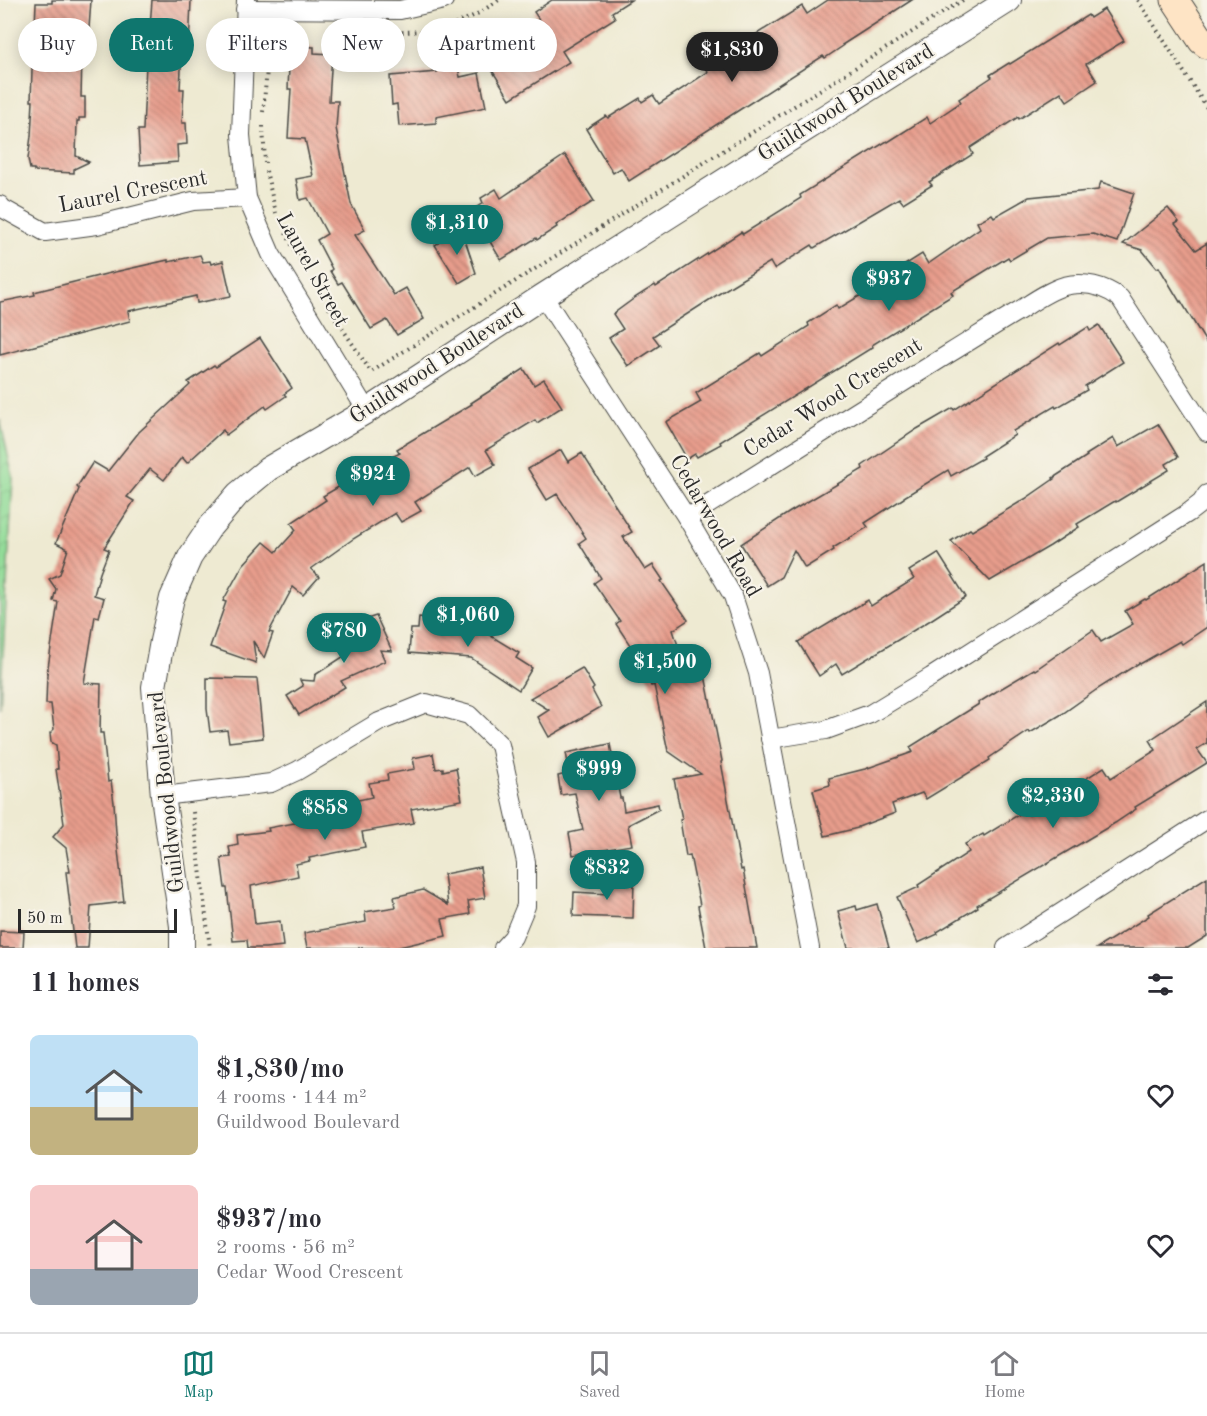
<!DOCTYPE html>
<meta charset="utf-8">
<style>
body{margin:0;font-family:"Old Standard TT",serif;background:#f2f2f3;color:#2b2b33;height:100vh;display:flex;flex-direction:column;font-size:22px;white-space:nowrap}
*{box-sizing:border-box;margin:0}
p{font-size:20px;color:#7c7c81}
.icon{flex:none;width:33px;height:33px;fill:none;stroke:currentColor;stroke-width:2;stroke-linecap:round;stroke-linejoin:round}
.map{position:relative;height:948px;overflow:hidden}
.sheet{display:flex;flex-direction:column;background:#fff;flex:1}
.sheet>*{flex:none}
.guide{position:absolute;left:18px;top:18px;width:600px;height:54px;display:flex;gap:12px}
.scale{position:absolute;left:18px;bottom:15px;width:159px;box-sizing:border-box;padding-left:6px;border:3px solid #2b2b2b;border-top:0;font-size:16px;line-height:21px;white-space:nowrap;color:#2b2b2b;-webkit-text-stroke:4px #f7f3e8;paint-order:stroke}
.price{position:absolute;translate:-50% -51px;padding:0 14px;border-radius:21px;background:#0f766e;color:#fff;font-size:20px;line-height:39px;filter:drop-shadow(0 2px 3px #0008)}
.price::after{content:'';position:absolute;left:50%;top:36px;width:18px;height:14px;margin-left:-9px;background:inherit;clip-path:polygon(0 0,100% 0,50% 100%)}
.price.on{background:#222;color:#fff}
ul{padding:0;list-style:none}
li{display:flex;align-items:center;gap:18px;height:150px;padding:0 30px}
li span{display:grid;place-items:center;flex:none;width:168px;height:120px;border-radius:9px;color:#555}
li>.icon{margin-inline-start:auto}
span .icon{width:72px;height:72px;fill:#fffc;stroke-width:1}
li b{font-size:26px}
h2{display:flex;justify-content:space-between;align-items:center;height:72px;padding:0 30px;font-size:26px}
.tag{padding:0 21px;border-radius:27px;background:#fff;box-shadow:0 3px 15px #0003;font-size:21px;line-height:54px}
.tag.on{background:#0f766e;color:#fff}
.dock{display:flex;justify-content:space-around;align-items:center;height:84px;border-top:2px solid #e1e1e2;background:#fff;font-size:16px;color:#7c7c81}
.dock a{display:grid;justify-items:center;gap:3px}
.dock .on{color:#0f766e}
.map>svg:first-child{display:block}
</style>
<div class="map">
<svg width="1207" height="948" viewBox="0 0 1207 948">
<defs>
<pattern id="park-crowns" width="20" height="18" patternUnits="userSpaceOnUse" patternTransform="scale(1.5)"><rect width="20" height="18" fill="#92dc98"/><path d="M2 6a3 3 0 1 1 6 0M12 15a3 3 0 1 1 6 0" fill="none" stroke="#7ebd83"/></pattern>
<pattern id="building-back-hatch" width="6" height="6" patternUnits="userSpaceOnUse" patternTransform="scale(1.5)"><rect width="6" height="6" fill="#e89d8c"/><path d="M-1 5l2 2M0 0l6 6M5-1l2 2" fill="none" stroke="#bc8073"/></pattern>
</defs>
<rect width="100%" height="100%" fill="#f7f3e8"/>
<filter id="ink" filterUnits="userSpaceOnUse"><feTurbulence type="fractalNoise" baseFrequency=".0167" numOctaves="2"/><feDisplacementMap in="SourceGraphic" scale="12" xChannelSelector="R" yChannelSelector="G"/><feConvolveMatrix kernelMatrix="1 2 1 2 8 2 1 2 1" color-interpolation-filters="sRGB"/></filter>
<filter id="wash" filterUnits="userSpaceOnUse"><feTurbulence type="fractalNoise" baseFrequency=".008" numOctaves="4" result="noise"/><feDisplacementMap in="SourceGraphic" scale="24" xChannelSelector="R" yChannelSelector="G"/><feGaussianBlur stdDeviation="1.35" result="paint"/><feColorMatrix in="noise" values="0 0 0 0 0 0 0 0 0 0 0 0 0 0 0 0 0 1.4 0 .05"/><feComposite in="paint" operator="in"/></filter>
<g filter="url(#wash)">
<rect width="100%" height="100%" fill="#eeead2"/>
<!-- park -->
<polygon fill="url(#park-crowns)" stroke="#5e8462" stroke-width="1.5" points="0,419 13,478 0,708"/>
<g id="blocks">
<!-- building -->
<g fill="url(#building-back-hatch)">
<polygon points="52,0 91,0 87,57 82,57 81,97 85,97 85,118 79,118 79,121 77,121 76,156 89,162 74,169 74,173 34,171 34,169 30,169 28,159 31,136 33,101 31,101 32,70 33,49 34,49 36,3 52,3"/>
<polygon points="152,0 191,0 189,50 182,50 180,89 184,89 182,123 186,123 187,144 177,145 178,162 140,165 138,130 143,130 146,64 140,64 140,54 142,27 150,27"/>
<polygon points="552,0 631,0 612,12 615,18 562,51 569,62 510,99 490,67 506,56 504,53 525,40 523,37 542,24 534,12"/>
<polygon points="828,0 912,0 842,45 843,46 825,58 823,56 629,181 621,168 613,173 586,129 606,116 608,118 640,98 642,102 653,95 659,104 708,72 707,69 722,60 717,53 731,44 734,48 802,6 807,14"/>
<polygon points="1104,9 1124,41 1086,64 1097,81 1067,101 1061,92 1019,119 1018,117 970,148 973,154 929,182 932,185 903,203 899,198 814,248 812,245 774,269 770,262 731,286 653,336 660,345 628,366 609,338 623,329 613,314 636,297 655,285 656,287 741,232 743,234 801,198 800,195 887,141 888,142 927,117 930,123 961,102 959,99 992,77 990,75 1009,63 1010,64 1088,15 1090,18"/>
<polygon points="290,46 314,47 314,53 332,54 329,101 338,101 336,128 351,204 365,230 355,235 394,295 406,288 424,319 397,335 387,320 371,329 342,282 338,284 330,271 332,269 317,240 327,234 308,198 300,200 296,179 313,176 305,139 288,138 291,89 288,89"/>
<polygon points="457,62 460,77 479,73 486,107 436,117 436,123 399,126 397,104 392,105 390,76 437,72 436,66"/>
<polygon points="565,155 594,201 556,225 557,227 537,240 536,238 501,260 474,215 474,209 483,203 481,198 496,189 501,198"/>
<polygon points="1101,182 1134,193 1117,242 1093,234 1047,238 1010,260 1008,257 951,292 953,295 872,345 873,347 720,442 721,444 697,457 695,454 687,459 666,422 701,402 696,393 760,353 762,356 809,326 808,323 836,305 838,309 866,292 869,295 896,279 892,273 922,254 928,264 980,228 977,222 992,214 994,217 1029,197 1098,190"/>
<polygon points="1168,208 1179,222 1175,224 1196,250 1207,243 1207,344 1181,301 1180,302 1159,267 1157,268 1142,250 1123,244"/>
<polygon points="461,228 476,273 459,283 435,245"/>
<polygon points="200,255 203,262 210,261 211,264 223,261 231,296 197,303 196,296 128,311 130,321 0,355 0,302 35,295 34,292 106,274 168,260 168,262"/>
<polygon points="1099,325 1123,362 1085,386 1087,390 1056,408 1055,406 1013,431 1015,435 982,456 983,458 951,476 948,470 904,497 904,498 865,523 868,527 833,548 834,550 805,568 794,550 781,577 767,586 741,544 790,512 863,469 862,466 917,429 953,408 954,410 1059,343 1060,345 1088,327 1090,331"/>
<polygon points="260,338 292,388 284,394 286,396 267,409 265,406 226,435 223,430 187,463 182,457 164,480 150,469 127,497 134,501 104,548 109,550 100,573 94,595 104,598 99,617 95,616 84,683 101,684 100,733 103,733 108,782 111,781 114,803 116,833 124,902 91,906 88,948 75,948 66,872 70,872 66,848 53,837 64,824 56,769 58,769 56,745 51,742 50,733 54,729 51,704 46,704 47,674 58,602 53,601 56,589 49,579 60,574 68,549 56,543 79,489 77,487 93,462 108,471 139,432 190,385 188,382 214,365 216,367"/>
<polygon points="524,369 534,385 544,379 562,407 537,423 535,420 486,450 495,465 475,476 470,467 415,502 421,511 401,522 395,513 353,539 311,569 319,577 303,595 293,587 269,632 273,633 264,658 253,641 256,663 210,647 226,602 223,601 243,565 264,542 276,552 296,530 291,523 326,500 323,496 378,464 400,453 397,449 472,404 471,403"/>
<polygon points="1158,424 1178,457 1166,464 1169,470 1116,502 1115,501 1077,524 1079,527 1050,546 990,581 951,541 970,529 972,531 1025,499 1054,479 1053,478 1087,456 1086,455 1113,438 1118,447"/>
<polygon points="561,450 568,462 582,453 632,532 623,537 645,570 653,565 663,580 661,581 688,620 673,630 682,658 697,653 705,675 722,761 721,762 741,870 743,869 757,948 706,948 698,906 700,905 690,855 686,856 680,820 682,819 674,779 701,774 668,751 654,685 651,686 637,645 632,648 616,624 620,621 594,583 601,578 579,543 586,538 557,494 547,500 528,469"/>
<polygon points="938,553 966,597 929,621 842,674 836,664 819,676 798,642 868,600 871,606 914,579 909,571"/>
<polygon points="1207,561 1207,627 1182,644 1180,641 1140,664 1139,663 1096,690 1062,714 1030,733 1029,731 989,758 990,760 926,799 922,793 892,804 895,813 858,827 858,828 825,836 813,790 830,785 829,778 865,769 913,752 910,747 979,704 978,703 997,691 1034,669 1035,670 1093,630 1101,642 1133,624 1125,611 1145,599 1146,600"/>
<polygon points="376,616 392,651 380,650 385,661 341,681 345,687 299,715 287,696 303,686 300,680 314,681 315,675 349,653 339,631 346,626"/>
<polygon points="419,617 468,622 519,653 516,658 532,668 519,690 471,658 409,653 411,629 418,629"/>
<polygon points="582,668 594,688 592,690 601,707 549,737 538,717 549,710 530,698"/>
<polygon points="207,678 257,679 263,738 229,742 227,730 210,732 207,709"/>
<polygon points="1207,702 1207,743 1197,749 1207,763 1135,807 1136,809 1115,823 977,905 978,907 937,932 938,934 918,943 897,897 919,887 918,885 969,852 965,844 983,834 984,836 1026,810 1029,815 1104,767 1111,778 1156,750 1150,740"/>
<polygon points="610,744 620,798 622,798 624,811 658,804 659,809 628,825 632,845 573,855 569,833 583,830 575,793 561,795 558,776 570,773 566,753"/>
<polygon points="433,754 436,769 443,768 443,771 456,768 462,800 411,809 414,823 362,832 365,847 309,858 310,861 296,864 298,876 251,886 255,924 280,921 283,946 265,948 248,948 247,940 233,941 227,888 225,888 221,858 231,857 229,847 238,845 237,835 269,831 268,828 342,814 340,804 372,797 369,783 388,780 387,774 415,769 413,758"/>
<polygon points="480,867 485,898 468,901 470,914 442,919 446,936 395,948 307,948 304,933 366,922 365,912 396,907 394,897 423,890 448,905 444,874"/>
<polygon points="1207,877 1207,936 1188,948 1097,948 1149,916 1148,914"/>
<polygon points="609,879 634,880 633,918 573,916 574,892 608,894"/>
<polygon points="877,904 889,948 848,948 838,911 856,906 857,910"/>
<polygon points="0,931 24,932 23,948 0,948"/>
</g>
</g>
</g>
<g filter="url(#ink)">
<use href="#blocks" fill-opacity="0" stroke="#484844" stroke-width="1.5"/>
<g fill="none" stroke-linecap="round" stroke-linejoin="round">
<defs>
<g id="minor">
<polyline points="246,0 241,135 247,198 271,254 367,411"/>
<polyline points="245,9 400,10 444,0"/>
<polyline points="0,205 2,208 45,232 97,225 193,201 247,198"/>
<polyline points="543,296 687,518 733,596 758,673 810,948"/>
<path d="M687,518c88,-55 175,-110 263,-165 23,-14 46,-29 70,-43 14,-9 28,-19 44,-24 20,-5 40,0 56,12l87,134"/>
<polyline points="770,739 826,730 870,714 931,677 1188,513 1201,503 1207,494"/>
<polyline points="163,796 271,783 297,771 379,722 426,703 469,715 500,745 526,862 526,906 513,937 503,948"/>
<polyline points="1006,948 1207,819"/>
</g>
<polyline id="tertiary" points="182,948 182,926 163,796 154,687 162,641 172,598 190,557 210,527 238,494 268,469 367,411 543,296 1009,0"/>
<polyline id="secondary" points="1175,0 1202,41 1207,45"/>
</defs>
<!-- minor casing -->
<use href="#minor" stroke="#484844" stroke-width="20"/>
<!-- tertiary casing -->
<use href="#tertiary" stroke="#484844" stroke-width="26"/>
<!-- secondary casing -->
<use href="#secondary" stroke="#484844" stroke-width="29"/>
<!-- path -->
<g stroke="#484844" stroke-width="4" stroke-dasharray="1.5 4.5" stroke-linecap="butt">
<polyline points="1138,0 1207,108"/>
<polyline points="342,31 387,33 423,31 456,24 479,13 499,0"/>
<polyline points="263,112 271,28"/>
<polyline points="263,126 265,163"/>
<polyline points="266,171 276,213"/>
<polyline points="286,233 300,261"/>
<polyline points="329,308 371,372 963,0"/>
<polyline points="193,812 210,948"/>
</g>
<!-- minor -->
<use href="#minor" stroke="#fff" stroke-width="18"/>
<!-- tertiary -->
<use href="#tertiary" stroke="#fff" stroke-width="24"/>
<!-- secondary -->
<use href="#secondary" stroke="#fee4c5" stroke-width="27"/>
</g>
</g>
<g text-anchor="middle" dominant-baseline="central" stroke-width="4.5" stroke-linejoin="round" paint-order="stroke">
<!-- street labels -->
<g font-size="22" fill="#2b2b2b" stroke="#f7f3e8">
<text transform="translate(846 103) rotate(-32)">Guildwood Boulevard</text>
<text transform="translate(133 192) rotate(-11)">Laurel Crescent</text>
<text transform="translate(312 270) rotate(61)">Laurel Street</text>
<text transform="translate(437 364) rotate(-33)">Guildwood Boulevard</text>
<text transform="translate(833 398) rotate(-32)">Cedar Wood Crescent</text>
<text transform="translate(715 526) rotate(60)">Cedarwood Road</text>
<text transform="translate(167 792) rotate(-96)">Guildwood Boulevard</text>
</g>
</g>
</svg>
<div class="scale">50 m</div>
<b class="price on" style="left:732px;top:83px">$1,830</b>
<b class="price" style="left:457px;top:256px">$1,310</b>
<b class="price" style="left:889px;top:312px">$937</b>
<b class="price" style="left:373px;top:507px">$924</b>
<b class="price" style="left:468px;top:648px">$1,060</b>
<b class="price" style="left:344px;top:664px">$780</b>
<b class="price" style="left:665px;top:695px">$1,500</b>
<b class="price" style="left:599px;top:802px">$999</b>
<b class="price" style="left:1053px;top:829px">$2,330</b>
<b class="price" style="left:325px;top:841px">$858</b>
<b class="price" style="left:607px;top:901px">$832</b>
<div class="guide">
<a class="tag">Buy</a>
<a class="tag on">Rent</a>
<a class="tag">Filters</a>
<a class="tag">New</a>
<a class="tag">Apartment</a>
</div>
</div>
<section class="sheet">
<h2>11 homes<svg class="icon" aria-label="filters" viewBox="0 0 24 24"><path d="M4 7h16M4 17h16"/><circle cx="9" cy="7" r="2"/><circle cx="15" cy="17" r="2"/></svg></h2>
<ul>
<li><span style="background:linear-gradient(#bfe0f5 60%,#c2b280 0)"><svg class="icon" aria-label="home" viewBox="0 0 24 24"><path d="M3 11l9-7 9 7M6 9v11h12V9"/></svg></span><div><b>$1,830/mo</b><p>4 rooms · 144 m²</p><p>Guildwood Boulevard</p></div><svg class="icon" aria-label="heart" viewBox="0 0 24 24"><path d="M12 20l-8-8c-3-5 5-10 8-4 3-6 11-1 8 4z"/></svg></li>
<li><span style="background:linear-gradient(#f6c9c9 70%,#9aa5b1 0)"><svg class="icon" aria-label="home" viewBox="0 0 24 24"><path d="M3 11l9-7 9 7M6 9v11h12V9"/></svg></span><div><b>$937/mo</b><p>2 rooms · 56 m²</p><p>Cedar Wood Crescent</p></div><svg class="icon" aria-label="heart" viewBox="0 0 24 24"><path d="M12 20l-8-8c-3-5 5-10 8-4 3-6 11-1 8 4z"/></svg></li>
</ul>
</section>
<nav class="dock">
<a class="on"><svg class="icon" aria-label="map" viewBox="0 0 24 24"><path d="M3 6l6-2 6 2 6-2v14l-6 2-6-2-6 2zM9 4v14M15 6v14"/></svg>Map</a>
<a><svg class="icon" aria-label="saved" viewBox="0 0 24 24"><path d="M7 4h10v16l-5-4-5 4z"/></svg>Saved</a>
<a><svg class="icon" aria-label="home" viewBox="0 0 24 24"><path d="M3 11l9-7 9 7M6 9v11h12V9"/></svg>Home</a>
</nav>
